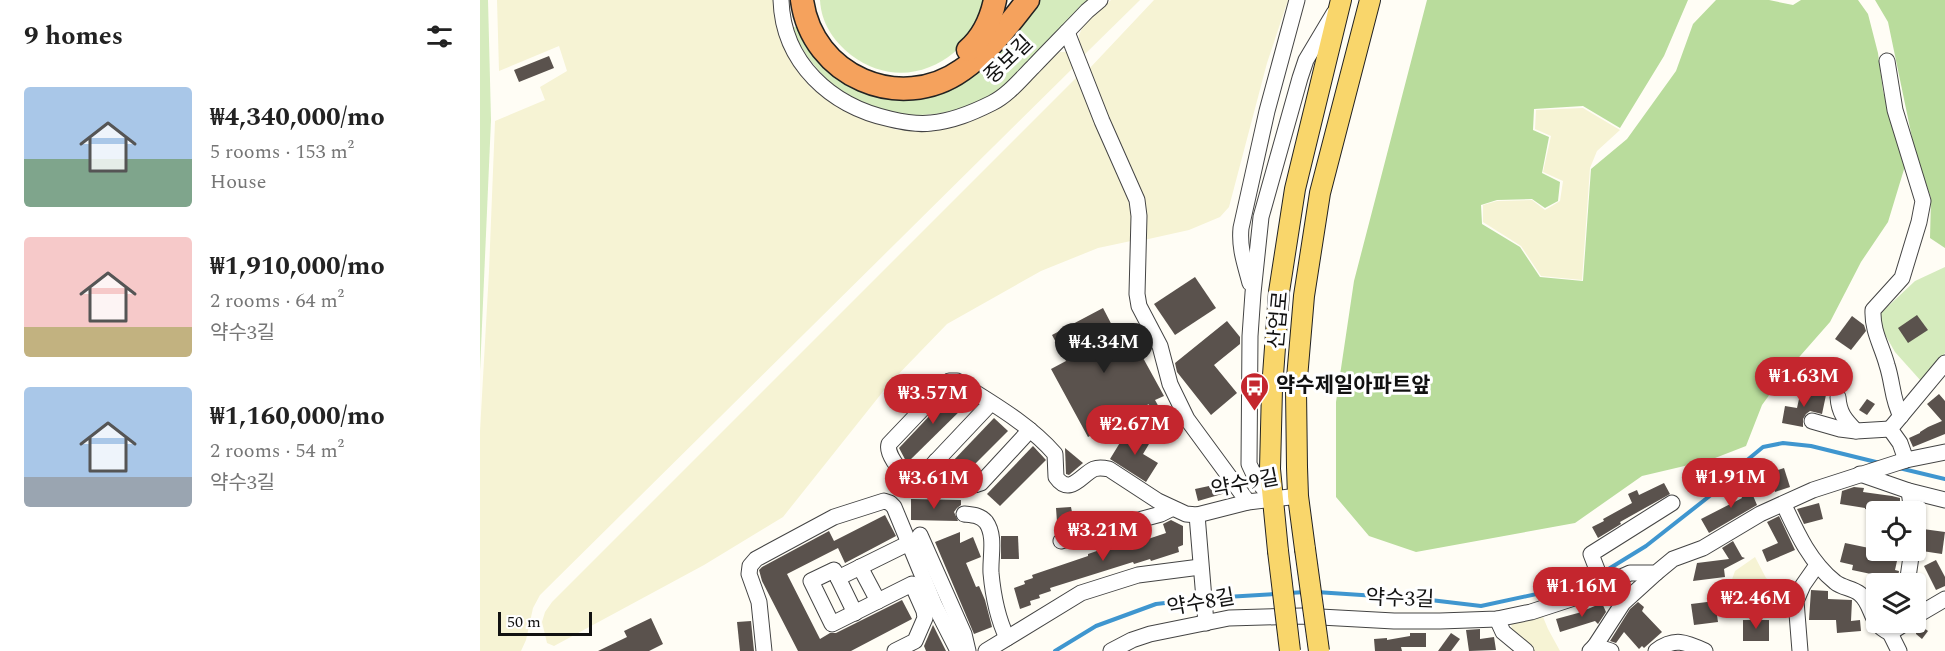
<!DOCTYPE html>
<meta charset="utf-8">
<style>
body{margin:0;font-family:Spectral,"Noto Sans KR",serif;background:#f2f2f2;color:#222;height:100vh;display:flex;flex-direction:column;font-size:22px;white-space:nowrap}
*{box-sizing:border-box;margin:0}
p{font-size:20px;color:#767676}
.icon{flex:none;width:33px;height:33px;fill:none;stroke:currentColor;stroke-width:2;stroke-linecap:round;stroke-linejoin:round}
.map{position:relative;flex:1;overflow:hidden}
.side{display:flex;flex-direction:column;background:#fff;width:480px}
.side>*{flex:none}
.fabs{position:absolute;left:1386px;top:501px;display:grid;gap:12px}
.fabs a{display:grid;place-items:center;width:60px;height:60px;border-radius:6px;background:#fff;box-shadow:0 2px 4px #0004;font-size:30px}
.scale{position:absolute;left:18px;bottom:15px;width:94px;box-sizing:border-box;padding-left:6px;border:3px solid #111;border-top:0;font-size:16px;line-height:21px;white-space:nowrap;color:#111;-webkit-text-stroke:4px #fff;paint-order:stroke}
.price{position:absolute;translate:-50% -51px;padding:0 14px;border-radius:21px;background:#c4262e;color:#fff;font-size:20px;line-height:39px;filter:drop-shadow(0 2px 3px #0008)}
.price::after{content:'';position:absolute;left:50%;top:36px;width:18px;height:14px;margin-left:-9px;background:inherit;clip-path:polygon(0 0,100% 0,50% 100%)}
.price.selected{background:#222;color:#fff}
ul{padding:0;list-style:none}
li{display:flex;align-items:center;gap:18px;height:150px;padding:0 24px}
li span{display:grid;place-items:center;flex:none;width:168px;height:120px;border-radius:6px;color:#555}
li>.icon{margin-inline-start:auto}
span .icon{width:72px;height:72px;fill:#fffc;stroke-width:1}
li b{font-size:26px}
h2{display:flex;justify-content:space-between;align-items:center;height:72px;padding:0 24px;font-size:26px}
main{display:flex;flex:1;min-height:0}
.map>svg:first-child{display:block}
</style>
<main>
<section class="side">
<h2>9 homes<svg class="icon" aria-label="filters" viewBox="0 0 24 24"><path d="M4 7h16M4 17h16"/><circle cx="9" cy="7" r="2"/><circle cx="15" cy="17" r="2"/></svg></h2>
<ul>
<li><span style="background:linear-gradient(#a9c7e8 60%,#7fa58c 0)"><svg class="icon" aria-label="home" viewBox="0 0 24 24"><path d="M3 11l9-7 9 7M6 9v11h12V9"/></svg></span><div><b>₩4,340,000/mo</b><p>5 rooms · 153 m²</p><p>House</p></div></li>
<li><span style="background:linear-gradient(#f6c9c9 75%,#c2b280 0)"><svg class="icon" aria-label="home" viewBox="0 0 24 24"><path d="M3 11l9-7 9 7M6 9v11h12V9"/></svg></span><div><b>₩1,910,000/mo</b><p>2 rooms · 64 m²</p><p>약수3길</p></div></li>
<li><span style="background:linear-gradient(#a9c7e8 75%,#9aa5b1 0)"><svg class="icon" aria-label="home" viewBox="0 0 24 24"><path d="M3 11l9-7 9 7M6 9v11h12V9"/></svg></span><div><b>₩1,160,000/mo</b><p>2 rooms · 54 m²</p><p>약수3길</p></div></li>
</ul>
</section>
<div class="map">
<svg width="1465" height="651" viewBox="0 0 1465 651">
<rect width="100%" height="100%" fill="#fffdf5"/>
<!-- farmland -->
<g fill="#f6f3d4">
<polygon points="17,0 293,0 297,27 304,47 315,68 331,88 371,114 417,130 465,129 486,123 507,114 523,104 570,58 580,52 587,52 595,66 60,595 53,608 46,640 41,651 0,651 0,431 9,271 15,121 65,100 60,87 87,71 79,46 19,71"/>
<polygon points="631,0 660,0 603,56 599,42 599,35 604,24"/>
<polygon points="674,0 808,0 787,63 749,207 740,217 709,230 664,240 608,70"/>
<polygon points="599,75 647,194 652,218 651,241 618,248 561,271 467,324 409,384 303,517 224,565 74,646 67,643 62,622 65,612 72,602"/>
<polygon points="1103,108 1140,130 1117,151 1110,168 1102,280 1061,276 1041,246 1003,222 1003,205 1017,201 1052,200 1065,210 1080,201 1083,181 1063,172 1071,136 1055,129 1056,110"/>
<polygon points="1275,557 1286,578 1309,593 1309,605 1260,609 1250,585 1255,571"/>
<polygon points="1063,617 1068,629 1080,651 1053,651 1033,633 1031,624"/>
</g>
<!-- green -->
<g fill="#d5ebbd">
<polygon points="0,0 8,0 11,120 0,371"/>
<path d="M340,0h167c-17,61 -82,96 -136,55 -18,-14 -30,-33 -31,-55z"/>
<path d="M560,0h50c-19,20 -39,39 -58,59 -12,12 -23,25 -37,35 -6,4 -14,6 -21,9 -72,32 -152,-2 -182,-75l5,-2 15,27 44,36 32,9 107,-44z"/>
<polygon points="1465,267 1465,353 1441,381 1415,352 1399,324 1401,313 1435,281"/>
</g>
<!-- forest -->
<g fill="#b9dc9c">
<polygon points="947,0 1208,0 1184,56 1140,128 1103,106 1054,109 1053,130 1069,137 1062,173 1080,182 1078,201 1065,208 1052,199 1017,200 1001,205 1002,224 1040,247 1060,277 1103,281 1111,169 1147,139 1196,71 1213,24 1236,0 1289,0 1313,5 1321,0 1378,0 1388,14 1398,53 1403,91 1425,166 1408,222 1381,262 1350,322 1306,372 1282,405 1266,446 1230,460 1162,476 1095,523 936,552 889,536 856,497 856,402 874,281"/>
<polygon points="1395,0 1465,0 1465,248 1450,238 1451,198 1435,152 1408,22"/>
</g>
<g fill="none" stroke-linecap="round" stroke-linejoin="round">
<!-- stream -->
<g stroke="#3f96cf" stroke-width="4">
<polyline points="1419,468 1465,479"/>
<polyline points="1122,573 1166,546 1236,491 1260,466 1283,447 1303,443 1331,446 1400,463"/>
<polyline points="836,592 942,599 1001,606 1103,584 1115,577"/>
<polyline points="809,593 826,592"/>
<polyline points="729,598 796,594"/>
<polyline points="575,651 616,626 676,604 721,599"/>
</g>
</g>
<!-- building -->
<g fill="#5a524d">
<polygon points="69,56 74,68 39,82 34,70"/>
<polygon points="715,277 736,308 695,335 674,304"/>
<polygon points="623,308 636,333 646,327 684,396 675,400 685,418 678,430 666,409 669,404 608,437 571,369 586,361 572,335"/>
<polygon points="1437,315 1448,330 1428,343 1418,328"/>
<polygon points="1372,316 1384,325 1386,331 1371,350 1355,339"/>
<polygon points="747,321 760,337 760,344 734,365 757,393 731,415 697,372 695,363"/>
<polygon points="1359,368 1367,379 1347,395 1338,383"/>
<polygon points="1321,390 1346,395 1342,414 1330,411 1326,414 1323,419 1323,427 1302,423 1305,406 1317,408"/>
<polygon points="473,391 489,402 427,463 419,448"/>
<polygon points="1459,394 1465,401 1465,434 1433,447 1429,438 1440,433 1440,432 1448,427 1462,421 1447,404"/>
<polygon points="1387,399 1395,404 1387,415 1379,410"/>
<polygon points="691,417 700,426 693,433 684,424"/>
<polygon points="514,418 528,431 485,474 481,472 471,463"/>
<polygon points="654,429 672,439 663,454 678,463 666,482 630,459 641,441 645,444"/>
<polygon points="553,446 566,460 520,506 507,494"/>
<polygon points="585,448 603,463 589,475 586,474"/>
<polygon points="1304,468 1310,487 1295,492 1289,473"/>
<polygon points="738,478 749,492 718,501 715,489 729,486"/>
<polygon points="1266,479 1277,505 1229,533 1221,519 1262,498 1256,483"/>
<polygon points="1184,483 1190,494 1140,522 1141,524 1118,538 1112,527 1124,521 1123,519 1152,503 1148,494 1157,490 1159,495"/>
<polygon points="1374,487 1384,488 1383,492 1412,496 1420,498 1420,510 1391,512 1391,510 1385,509 1385,508 1360,504 1362,491"/>
<polygon points="431,499 481,500 481,505 477,508 474,512 478,521 431,520"/>
<polygon points="1339,503 1343,519 1324,524 1317,509"/>
<polygon points="591,507 592,512 597,511 598,525 584,525 583,521 577,522 576,508"/>
<polygon points="405,515 416,536 365,563 358,548 307,574 340,639 350,633 356,633 422,600 432,619 371,651 318,651 282,581 279,570 282,567 349,531 354,541"/>
<polygon points="1299,516 1315,550 1287,562 1282,550 1298,543 1287,522"/>
<polygon points="691,520 703,526 703,545 698,547 699,552 671,561 670,559 654,564 653,562 570,588 571,591 559,595 560,598 550,601 551,605 540,609 534,588 545,584 544,581 553,578 552,575 608,556 608,554 646,541 647,543 664,537 665,540 686,533 683,524"/>
<polygon points="1443,529 1465,532 1462,554 1442,551 1441,546"/>
<polygon points="480,532 480,543 493,537 501,557 486,563 496,587 499,586 505,600 512,627 494,634 455,542"/>
<polygon points="521,536 538,536 539,559 521,559"/>
<polygon points="1253,541 1262,557 1265,558 1244,569 1245,577 1213,581 1217,563 1249,559 1242,548"/>
<polygon points="1365,543 1389,548 1388,554 1417,561 1415,570 1419,571 1417,583 1390,577 1391,574 1372,570 1373,565 1360,562"/>
<polygon points="1456,560 1465,577 1465,586 1456,590 1444,566"/>
<polygon points="1331,590 1348,591 1348,599 1372,600 1371,621 1380,620 1381,631 1357,633 1356,620 1329,620"/>
<polygon points="1235,601 1238,622 1214,625 1211,604"/>
<polygon points="1158,602 1164,607 1162,611 1182,632 1164,648 1162,646 1159,649 1144,632 1136,643 1130,641 1150,609"/>
<polygon points="1122,603 1126,612 1118,624 1115,621 1080,632 1076,619 1098,613"/>
<polygon points="171,618 183,644 169,651 118,651 147,637 144,631"/>
<rect x="1263" y="620" width="26" height="21"/>
<polygon points="271,621 274,651 260,651 257,622"/>
<polygon points="453,625 466,651 446,651 444,646"/>
<polygon points="1440,625 1448,631 1442,639 1436,634 1436,626"/>
<polygon points="1000,629 1000,639 1014,637 1016,650 989,651 986,630"/>
<polygon points="930,633 946,633 946,647 921,647 922,651 895,651 894,639 907,638 907,640 930,636"/>
<polygon points="971,633 980,639 971,651 958,651"/>
</g>
<g fill="none" stroke-linecap="round" stroke-linejoin="round">
<defs>
<g id="minor">
<path d="M301,0c2,63 50,106 109,119 13,3 27,6 41,4 22,-2 41,-10 61,-20 16,-8 28,-23 41,-36 18,-19 36,-37 54,-56l13,-11"/>
<polyline points="587,32 622,121 657,200 659,216 657,294 659,306 680,346 690,384 707,419 768,502"/>
<path d="M1407,61l8,49 28,91 -4,21 -17,56 -29,32c-1,21 9,36 14,55 6,18 5,35 14,51"/>
<path d="M770,283c-5,-19 -11,-35 -9,-55l26,-117 30,-111"/>
<path d="M1358,397c1,16 7,23 18,34"/>
<path d="M511,403l-68,72c-5,2 -10,4 -15,1 -9,-5 -22,-23 -19,-32l60,-63h8c33,21 71,42 98,73l1,23c14,20 26,-3 38,-8 5,-2 10,-1 15,0l49,32 28,13 11,1 51,-13 50,-6"/>
<polyline points="1332,421 1360,429 1376,431 1410,429"/>
<polyline points="1410,429 1465,363"/>
<polyline points="1410,429 1420,443 1426,460"/>
<path d="M456,461c12,13 25,31 45,22l49,-53"/>
<polyline points="1380,474 1429,491 1465,500"/>
<polyline points="1429,491 1432,512"/>
<polyline points="792,499 776,479 769,464 770,336 773,293 781,217 820,78 826,60 854,13"/>
<path d="M1304,505c13,28 26,57 51,77 7,6 18,6 25,12 14,12 8,29 30,39l17,-11"/>
<path d="M484,514c9,1 16,1 22,8 10,14 4,35 5,51 2,22 6,44 16,65"/>
<polyline points="717,515 726,623"/>
<polyline points="440,535 484,634 488,651"/>
<polyline points="581,541 681,514 691,509"/>
<polyline points="380,567 398,601"/>
<polyline points="358,578 375,613"/>
<polyline points="1427,584 1432,550"/>
<polyline points="1123,585 1111,554 1192,503"/>
<polyline points="1436,616 1465,599"/>
<polyline points="1017,619 1023,632 1046,651"/>
<polyline points="1410,633 1419,651"/>
<polyline points="1115,646 1131,651"/>
<polyline points="284,651 279,602 269,574 270,566 276,559 354,517 404,501 410,503 414,507 455,606 478,651"/>
<polyline points="415,651 435,641 445,618 444,611 432,584 352,624 331,581 354,570 358,578 429,543"/>
<polyline points="506,651 601,593 658,575 720,567"/>
<polyline points="631,651 652,640 670,634 749,618 822,616 914,621 960,621 1017,619 1051,612 1094,598 1150,573 1176,573 1193,559 1223,548 1280,514 1333,490 1426,460 1465,452"/>
<polyline points="1110,651 1115,646 1143,603 1176,573"/>
<path d="M1176,651c18,-14 30,-9 49,0"/>
<polyline points="1320,651 1316,601 1323,585 1337,565"/>
</g>
<g id="major">
<polyline points="825,549 818,496 817,467 816,390 824,296 840,193 890,0"/>
<polyline points="798,551 790,469 792,389 799,292 815,189 861,0"/>
</g>
<g id="highway">
<path d="M322,0c10,76 98,114 160,70 27,-18 46,-45 66,-70"/>
<path d="M488,50c15,-13 23,-31 27,-50"/>
</g>
</defs>
<!-- minor casing -->
<use href="#minor" stroke="#444" stroke-width="17"/>
<!-- major casing -->
<use href="#major" stroke="#222" stroke-width="22"/>
<!-- highway casing -->
<use href="#highway" stroke="#222" stroke-width="25"/>
<!-- minor -->
<use href="#minor" stroke="#fff" stroke-width="15"/>
<!-- major -->
<use href="#major" stroke="#f9d66b" stroke-width="20"/>
<!-- highway -->
<use href="#highway" stroke="#f5a25d" stroke-width="22"/>
<defs>
<g id="major-bridge">
<polyline points="825,549 839,651"/>
<polyline points="798,551 810,651"/>
</g>
</defs>
<!-- major-bridge casing -->
<use href="#major-bridge" stroke="#222" stroke-width="22" stroke-linecap="butt"/>
<!-- major-bridge -->
<use href="#major-bridge" stroke="#f9d66b" stroke-width="20"/>
</g>
<!-- icons -->
<defs>
<symbol id="bus-pin" viewBox="-11 -11 22 30"><path d="M0 17L-7.5 6A9.5 9.5 0 1 1 7.5 6Z" fill="#c4262e" stroke="#fff"/><path d="M-5-6H5V4H4V6H2V4H-2V6H-4V4H-5ZM-3.5-4V0h7V-4ZM-3.5 1.2v1.5H-2V1.2ZM2 1.2v1.5H3.5V1.2Z" fill="#fff"/></symbol>
</defs>
<g fill-rule="evenodd">
<use href="#bus-pin" x="758" y="370" width="33" height="45"/>
</g>
<g text-anchor="middle" dominant-baseline="central" stroke-width="6" stroke-linejoin="round" paint-order="stroke">
<!-- street labels -->
<g font-size="21" fill="#111" stroke="#fff">
<text transform="translate(529 60) rotate(-44)">중보길</text>
<text transform="translate(799 320) rotate(-85)">산업로</text>
<text transform="translate(765 484) rotate(-11)">약수9길</text>
<text transform="translate(920 599) rotate(2)">약수3길</text>
<text transform="translate(721 603) rotate(-10)">약수8길</text>
</g>
<!-- poi labels -->
<g font-size="21" font-weight="bold" fill="#111" stroke="#fff" text-anchor="start">
<text x="796" y="386">약수제일아파트앞</text>
</g>
</g>
</svg>
<div class="fabs">
<a><svg class="icon" aria-label="locate" viewBox="0 0 24 24"><circle cx="12" cy="12" r="6"/><path d="M12 2v4M12 18v4M2 12h4M18 12h4"/></svg></a>
<a><svg class="icon" aria-label="layers" viewBox="0 0 24 24"><path d="M12 4l9 5-9 5-9-5zM3 14l9 5 9-5"/></svg></a>
</div>
<div class="scale">50 m</div>
<b class="price selected" style="left:624px;top:374px">₩4.34M</b>
<b class="price" style="left:1324px;top:408px">₩1.63M</b>
<b class="price" style="left:453px;top:425px">₩3.57M</b>
<b class="price" style="left:655px;top:456px">₩2.67M</b>
<b class="price" style="left:1251px;top:509px">₩1.91M</b>
<b class="price" style="left:454px;top:510px">₩3.61M</b>
<b class="price" style="left:623px;top:562px">₩3.21M</b>
<b class="price" style="left:1102px;top:618px">₩1.16M</b>
<b class="price" style="left:1276px;top:630px">₩2.46M</b>
</div>
</main>
